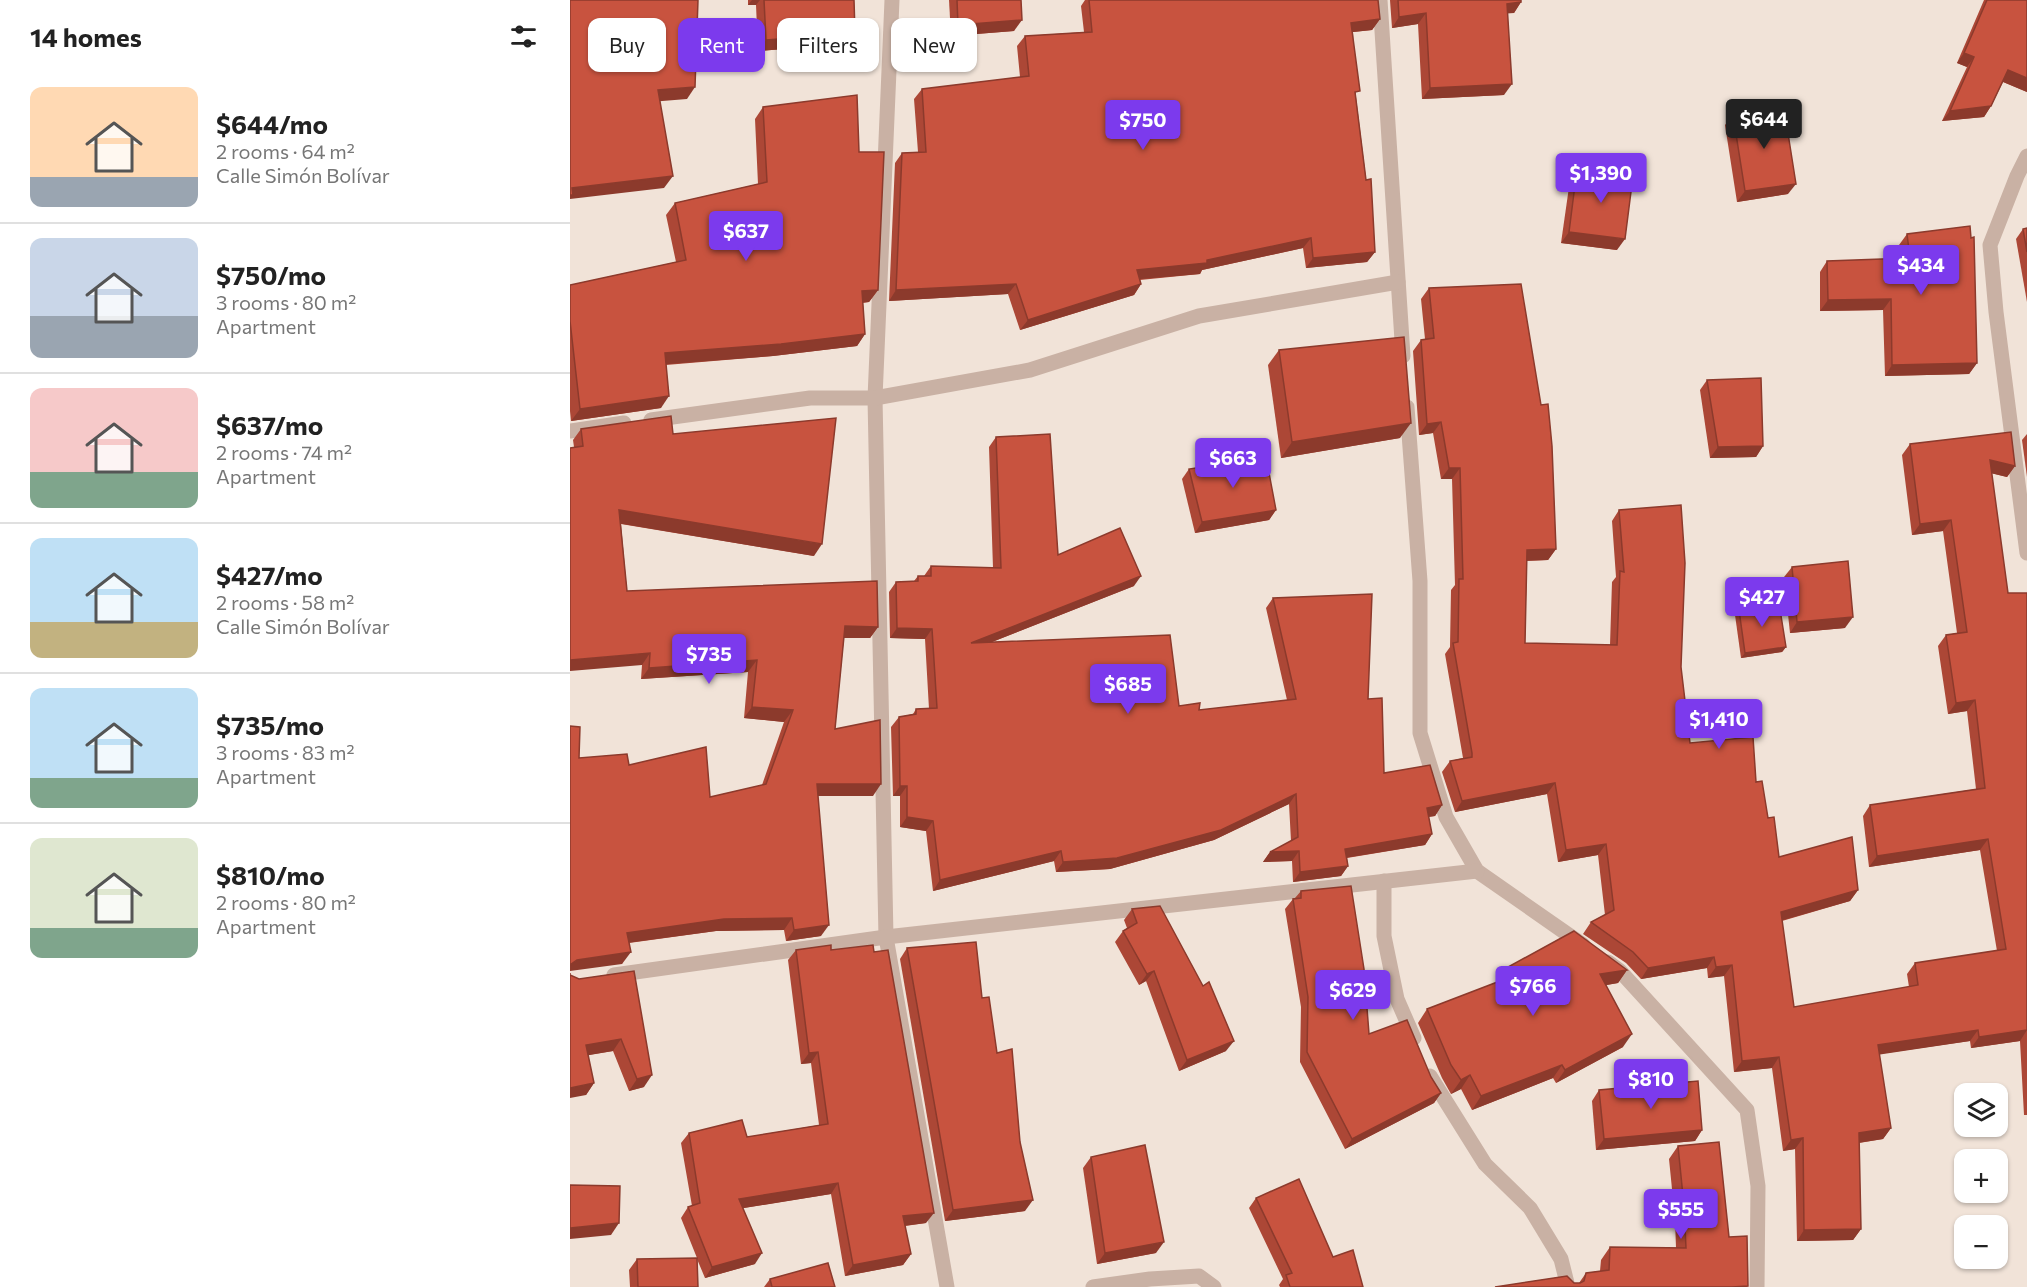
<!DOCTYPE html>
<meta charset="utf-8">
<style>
body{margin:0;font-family:Commissioner,sans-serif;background:#f6f6f6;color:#222;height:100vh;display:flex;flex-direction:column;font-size:22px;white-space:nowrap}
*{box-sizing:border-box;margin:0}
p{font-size:20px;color:#767676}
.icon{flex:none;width:33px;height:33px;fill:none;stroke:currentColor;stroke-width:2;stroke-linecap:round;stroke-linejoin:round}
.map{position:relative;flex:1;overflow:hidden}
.drawer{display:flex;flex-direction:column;background:#fff;width:570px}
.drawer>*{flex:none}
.hud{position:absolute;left:18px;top:18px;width:570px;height:54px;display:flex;gap:12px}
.tools{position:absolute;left:1384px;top:1083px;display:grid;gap:12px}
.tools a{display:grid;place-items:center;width:54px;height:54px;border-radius:12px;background:#fff;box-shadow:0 2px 4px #0004;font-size:30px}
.price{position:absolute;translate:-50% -51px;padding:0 14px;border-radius:6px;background:#7c3aed;color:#fff;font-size:20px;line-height:39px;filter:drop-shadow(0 2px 3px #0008)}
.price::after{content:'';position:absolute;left:50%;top:36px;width:18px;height:14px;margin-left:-9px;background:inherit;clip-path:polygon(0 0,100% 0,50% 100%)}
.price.active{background:#222;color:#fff}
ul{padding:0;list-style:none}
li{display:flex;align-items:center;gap:18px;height:150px;padding:0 30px}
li+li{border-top:2px solid #e0e0e0}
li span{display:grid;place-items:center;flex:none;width:168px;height:120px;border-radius:12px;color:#555}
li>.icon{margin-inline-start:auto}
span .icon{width:72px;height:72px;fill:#fffc;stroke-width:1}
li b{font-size:26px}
h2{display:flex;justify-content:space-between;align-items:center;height:72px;padding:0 30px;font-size:26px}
.pill{padding:0 21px;border-radius:12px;background:#fff;box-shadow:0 2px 4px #0004;font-size:21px;line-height:54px}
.pill.active{background:#7c3aed;color:#fff}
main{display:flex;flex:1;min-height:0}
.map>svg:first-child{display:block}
</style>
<main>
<section class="drawer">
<h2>14 homes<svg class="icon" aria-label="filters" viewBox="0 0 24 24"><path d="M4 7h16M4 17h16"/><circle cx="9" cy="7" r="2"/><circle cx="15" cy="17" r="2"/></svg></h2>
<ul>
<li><span style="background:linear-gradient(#ffd9b3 75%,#9aa5b1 0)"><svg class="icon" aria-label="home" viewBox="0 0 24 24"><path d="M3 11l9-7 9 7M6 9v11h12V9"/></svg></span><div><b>$644/mo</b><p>2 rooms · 64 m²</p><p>Calle Simón Bolívar</p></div></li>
<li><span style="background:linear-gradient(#c9d6e8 65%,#9aa5b1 0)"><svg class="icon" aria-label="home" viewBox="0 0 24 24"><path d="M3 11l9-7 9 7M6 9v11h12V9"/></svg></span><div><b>$750/mo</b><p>3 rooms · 80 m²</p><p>Apartment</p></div></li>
<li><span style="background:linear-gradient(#f6c9c9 70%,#7fa58c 0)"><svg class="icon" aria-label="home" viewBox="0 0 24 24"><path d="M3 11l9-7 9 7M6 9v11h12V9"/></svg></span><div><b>$637/mo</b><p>2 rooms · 74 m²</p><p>Apartment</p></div></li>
<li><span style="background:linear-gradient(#bfe0f5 70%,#c2b280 0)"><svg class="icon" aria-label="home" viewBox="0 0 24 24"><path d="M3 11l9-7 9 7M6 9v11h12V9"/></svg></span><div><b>$427/mo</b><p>2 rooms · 58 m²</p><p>Calle Simón Bolívar</p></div></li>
<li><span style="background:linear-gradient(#bfe0f5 75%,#7fa58c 0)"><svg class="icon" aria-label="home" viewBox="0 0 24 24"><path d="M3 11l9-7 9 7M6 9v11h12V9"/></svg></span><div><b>$735/mo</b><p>3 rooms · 83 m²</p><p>Apartment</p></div></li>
<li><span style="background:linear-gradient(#dfe7d0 75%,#7fa58c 0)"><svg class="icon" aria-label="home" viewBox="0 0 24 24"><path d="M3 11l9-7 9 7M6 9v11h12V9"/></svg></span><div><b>$810/mo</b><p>2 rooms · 80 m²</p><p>Apartment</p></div></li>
</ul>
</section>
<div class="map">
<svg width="1457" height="1287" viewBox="0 0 1457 1287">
<rect width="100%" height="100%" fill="#f1e3d8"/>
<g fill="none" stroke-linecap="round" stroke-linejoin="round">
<!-- minor -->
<g stroke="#c9b1a4" stroke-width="15">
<polyline points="322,0 305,398 316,937 377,1287"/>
<polyline points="810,0 833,356"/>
<polyline points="1457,156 1447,176 1420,245 1426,312 1457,553"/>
<polyline points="837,407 850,581 850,733 876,817 907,871 1013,945"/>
<polyline points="81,420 240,398 305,398 460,370 629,316 828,282"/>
<polyline points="0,431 54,423"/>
<polyline points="814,881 814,936 827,999 844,1038"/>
<polyline points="1038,962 1050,971 1177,1110 1188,1186 1187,1287"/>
<polyline points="44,975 316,937 907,871"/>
<polyline points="860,1076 915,1164 960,1208 991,1259 998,1287"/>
<polyline points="523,1287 580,1279 629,1276 644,1287"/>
</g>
</g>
<!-- wall -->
<g fill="#ac4736">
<polygon points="178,0 284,0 285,33 277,44 188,51 186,5 178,5"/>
<polygon points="379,0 451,0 444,31 381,36"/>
<polygon points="515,0 808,0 810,19 802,30 783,32 786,97 805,252 797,262 736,268 733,248 632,270 630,274 570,280 571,284 564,295 450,330 438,294 319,301 325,163 332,153 348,152 344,99 352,89 450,77 447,46 455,36 514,32 511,6"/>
<polygon points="820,0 951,0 951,2 944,13 937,13 934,95 852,99 848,24 822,28"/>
<polygon points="1414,0 1457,0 1457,92 1433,82 1421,106 1414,117 1372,121 1397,67 1387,63"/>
<polygon points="193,107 289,152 308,290 299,302 293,303 295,334 287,346 203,356 96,365 91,408 1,421 0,411 0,285 106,262 96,215 105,203 188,184 185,119"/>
<polygon points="1163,115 1218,194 1167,202 1155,125"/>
<polygon points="1007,169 1047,250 991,243 1000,180"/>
<polygon points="1457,228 1457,302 1446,239 1453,229"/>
<polygon points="1337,234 1407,363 1399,374 1315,376 1313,310 1250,311 1250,272 1257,261 1331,259 1329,245"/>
<polygon points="859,288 986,549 978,560 957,561 955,643 1040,645 1042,582 1046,577 1042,521 1049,510 1111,667 1120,743 1186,782 1198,818 1209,857 1288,890 1280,901 1212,921 1224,1007 1339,987 1337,974 1345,963 1427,951 1410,850 1299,867 1293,816 1300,805 1406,789 1397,711 1378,714 1368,646 1376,635 1387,633 1373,531 1342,535 1332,455 1340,444 1445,466 1437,477 1421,473 1438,593 1457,593 1457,1115 1454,1115 1450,1041 1401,1048 1400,1041 1309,1054 1321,1128 1313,1139 1289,1143 1291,1229 1283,1240 1227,1241 1225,1149 1213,1151 1202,1068 1164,1072 1154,976 1138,978 1137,968 1071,979 1056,963 1013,934 1021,922 1035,915 1028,855 988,862 977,794 885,812 872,772 880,761 893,758 875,654 880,647 881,590 885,585 882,479 871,479 863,433 849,435 843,351 851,340 855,339 851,299"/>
<polygon points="709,350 830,438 711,458 698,365"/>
<polygon points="1137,380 1193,446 1186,457 1140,458 1130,390"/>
<polygon points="11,429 103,434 244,556 51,524 57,591 308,627 300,638 274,638 265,729 303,796 248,796 251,936 216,941 214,930 146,931 59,943 52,964 9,758 59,765 140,797 192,785 214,722 174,718 178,672 71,679 72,665 4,447 3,440"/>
<polygon points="1457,434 1457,477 1452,440"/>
<polygon points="426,437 488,555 564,586 422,642 609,706 629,710 717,700 696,608 703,598 798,699 814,773 872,805 865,816 858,817 862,834 855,845 777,858 778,866 771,876 723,882 722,861 693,862 700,852 721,841 719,804 644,840 540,869 486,872 484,861 363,891 356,831 330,827 330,796 323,796 321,727 329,717 343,714 346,709 359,709 355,639 320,638 319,592 326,582 344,581 348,576 354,576 361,566 423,568 419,447"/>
<polygon points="619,469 706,510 699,520 625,533 612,479"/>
<polygon points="1222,567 1275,628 1220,633 1214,577"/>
<polygon points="1169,610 1216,647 1212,652 1171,658 1165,615"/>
<polygon points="731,891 799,1034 861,1077 871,1093 864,1103 775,1149 730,1062 731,1007 715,909 723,899 725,898"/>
<polygon points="562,909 656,1051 609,1071 576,981 569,985 545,942 553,931 557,928 554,920"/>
<polygon points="337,948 412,998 427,1053 455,1211 375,1221 330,959"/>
<polygon points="226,950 261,950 356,1223 335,1226 341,1254 333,1265 275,1276 261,1194 173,1208 185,1264 135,1278 127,1259 128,1287 60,1287 59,1270 67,1259 127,1258 111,1218 118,1207 122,1206 111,1143 119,1133 177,1137 249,1125 241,1063 231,1064 218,960"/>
<polygon points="938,967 1057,970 1048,983 1036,985 1053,1047 986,1083 983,1078 902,1110 891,1089 881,1094 872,1078 848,1023 857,1009 930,981 929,980"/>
<polygon points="64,971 74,1087 59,1091 43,1051 18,1055 24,1083 16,1095 0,975 9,979"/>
<polygon points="1029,1090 1132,1130 1125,1141 1026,1150 1022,1101"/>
<polygon points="1149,1142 1159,1237 1177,1236 1178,1286 1177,1287 925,1287 997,1276 1004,1283 1009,1283 1016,1273 1030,1271 1031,1260 1040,1247 1106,1248 1105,1219 1099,1159 1108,1146"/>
<polygon points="521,1157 586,1253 527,1264 513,1168"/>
<polygon points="686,1198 763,1257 793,1287 710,1287 709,1285 713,1279 679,1208"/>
<polygon points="200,1279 265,1287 194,1287"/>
</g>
<!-- shaded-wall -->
<g fill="#8c3a2c">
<polygon points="182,0 190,0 186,5 178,5"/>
<polygon points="951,2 944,13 929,14 937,4"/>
<polygon points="856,13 848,24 822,28 829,17"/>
<polygon points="810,19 802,30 774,33 781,23"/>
<polygon points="452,20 444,31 381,36 388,25"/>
<polygon points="285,33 277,44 188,51 196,40"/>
<polygon points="1394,53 1404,57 1397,67 1387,63"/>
<polygon points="1438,70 1457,78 1457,92 1431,81"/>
<polygon points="942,84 934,95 852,99 860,88"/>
<polygon points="125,87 117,99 80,102 88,90"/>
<polygon points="1421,106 1414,117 1372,121 1380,111"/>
<polygon points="103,176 94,188 0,199 0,191 2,188"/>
<polygon points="1226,184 1218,194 1167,202 1175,191"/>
<polygon points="999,232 1055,239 1047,250 991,243"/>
<polygon points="741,238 733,248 632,270 630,274 559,280 567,270 637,260"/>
<polygon points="805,252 797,262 736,268 743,258"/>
<polygon points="446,284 438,294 319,301 326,290"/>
<polygon points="571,284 564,295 450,330 458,320"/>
<polygon points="308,290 299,302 284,303 292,291"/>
<polygon points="1321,299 1313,310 1250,311 1258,300"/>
<polygon points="295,334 287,346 203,356 86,365 95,353"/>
<polygon points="1407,363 1399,374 1315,376 1322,365"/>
<polygon points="99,396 91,408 1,421 10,409"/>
<polygon points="871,422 863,433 849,435 857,424"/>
<polygon points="841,423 830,438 711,458 722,442"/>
<polygon points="1193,446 1186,457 1140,458 1148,447"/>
<polygon points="1420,460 1445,466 1437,477 1412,471"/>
<polygon points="879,468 890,468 882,479 871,479"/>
<polygon points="49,510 252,544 244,556 41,522"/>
<polygon points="706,510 699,520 625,533 632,522"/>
<polygon points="1381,520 1373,531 1342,535 1350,524"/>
<polygon points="986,549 978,560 949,561 957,550"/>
<polygon points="571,576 564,586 394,653 401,643"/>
<polygon points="1283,617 1275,628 1220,633 1227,622"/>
<polygon points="275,626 308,627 300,638 267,638"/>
<polygon points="327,628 362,629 355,639 320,638"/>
<polygon points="1216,647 1212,652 1171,658 1175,653"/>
<polygon points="80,653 72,665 0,671 0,660"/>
<polygon points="187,660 178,672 71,679 79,668"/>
<polygon points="1405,700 1397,711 1378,714 1386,703"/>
<polygon points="182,707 223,710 214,722 174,718"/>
<polygon points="985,783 977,794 885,812 892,801"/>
<polygon points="247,784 311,784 303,796 239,796"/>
<polygon points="330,786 337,786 330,796 323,796"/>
<polygon points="726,794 719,804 644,840 540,869 486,872 493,862"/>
<polygon points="872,805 865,816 850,818 857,808"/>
<polygon points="337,817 363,821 356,831 330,827"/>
<polygon points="862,834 855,845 768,859 775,849"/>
<polygon points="1418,839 1410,850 1299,867 1307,856"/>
<polygon points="1036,844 1028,855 988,862 996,850"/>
<polygon points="491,851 484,861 363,891 370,880"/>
<polygon points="729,851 722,861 693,862 700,852"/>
<polygon points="778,866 771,876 723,882 730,872"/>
<polygon points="1288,890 1280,901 1203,923 1211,912"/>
<polygon points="222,918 214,930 146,931 49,944 57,933 154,919"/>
<polygon points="259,925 251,936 216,941 224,930"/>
<polygon points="61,952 52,964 0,971 0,965 7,960"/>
<polygon points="1144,957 1137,968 1071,979 1078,968"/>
<polygon points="1162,965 1154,976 1138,978 1146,967"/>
<polygon points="1057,970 1048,983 1020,988 1030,974"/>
<polygon points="584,971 576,981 569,985 577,974"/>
<polygon points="1408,1030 1400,1041 1300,1056 1308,1045"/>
<polygon points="1457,1030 1450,1041 1401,1048 1409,1037"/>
<polygon points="1062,1034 1053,1047 986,1083 995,1070"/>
<polygon points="51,1039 43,1051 8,1057 16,1045"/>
<polygon points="664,1041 656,1051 609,1071 617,1060"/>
<polygon points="248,1052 241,1063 231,1064 239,1053"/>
<polygon points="1209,1057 1202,1068 1164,1072 1172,1061"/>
<polygon points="992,1065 983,1078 902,1110 911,1096"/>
<polygon points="82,1075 74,1087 59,1091 67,1079"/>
<polygon points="900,1075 891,1089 881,1094 891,1080"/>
<polygon points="24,1083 16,1095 0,1098 0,1088"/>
<polygon points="871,1093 864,1103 775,1149 782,1139"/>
<polygon points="1321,1128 1313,1139 1281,1144 1289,1133"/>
<polygon points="1132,1130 1125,1141 1026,1150 1034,1139"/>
<polygon points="1233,1138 1225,1149 1213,1151 1221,1140"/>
<polygon points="268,1183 261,1194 162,1210 169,1199"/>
<polygon points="463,1200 455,1211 375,1221 383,1210"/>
<polygon points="364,1213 356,1223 325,1227 333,1216"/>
<polygon points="49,1223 41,1235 0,1239 0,1228"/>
<polygon points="1291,1229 1283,1240 1227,1241 1234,1230"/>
<polygon points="594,1242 586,1253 527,1264 535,1253"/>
<polygon points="192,1253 185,1264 135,1278 142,1267"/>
<polygon points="341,1254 333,1265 275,1276 283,1265"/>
</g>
<!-- building -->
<g fill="#c8533f" stroke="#8c3a2c" stroke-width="1.5">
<polygon points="0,0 128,0 125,87 88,90 103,176 2,188 3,195 0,195"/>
<polygon points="194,0 284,0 285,33 196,40"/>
<polygon points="387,0 451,0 452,20 388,25"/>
<polygon points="519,0 808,0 810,19 781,23 790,91 785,92 796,180 801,179 805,252 743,258 741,238 637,260 637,263 567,270 571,284 458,320 446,284 326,290 332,153 356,152 352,89 459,76 455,36 522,32"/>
<polygon points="828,0 951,0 951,2 937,4 942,84 860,88 856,13 829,17"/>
<polygon points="1417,0 1457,0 1457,78 1438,70 1421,106 1380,111 1404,57 1394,53"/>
<polygon points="287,95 289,152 314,152 308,290 292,291 295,334 211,344 95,353 99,396 10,409 0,321 0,285 116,260 105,203 197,182 193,107"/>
<polygon points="1214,108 1226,184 1175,191 1163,115"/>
<polygon points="1007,169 1063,176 1055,239 999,232"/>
<polygon points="1400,226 1401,238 1404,237 1407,363 1322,365 1321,299 1258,300 1257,261 1340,258 1337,234"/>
<polygon points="1457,228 1457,252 1453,229"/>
<polygon points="951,284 971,405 978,404 982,446 986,549 957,550 955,643 1047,645 1050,571 1054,572 1049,510 1111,505 1115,563 1111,667 1120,743 1183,737 1186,782 1192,781 1198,818 1204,817 1209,857 1282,837 1288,890 1211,912 1224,1007 1348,985 1345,963 1436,949 1418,839 1307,856 1300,805 1415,788 1405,700 1386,703 1376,635 1397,632 1381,520 1350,524 1340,444 1441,432 1445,466 1420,460 1438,593 1457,593 1457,1030 1409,1037 1408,1030 1308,1045 1321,1128 1289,1133 1291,1229 1234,1230 1233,1138 1221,1140 1209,1057 1172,1061 1162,965 1146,967 1144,957 1078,968 1063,952 1021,922 1044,910 1036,844 996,850 985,783 892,801 880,761 902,757 902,753 883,643 888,642 889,579 893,579 890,468 879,468 871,422 857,424 851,340 864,338 859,288"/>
<polygon points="834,337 841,423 722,442 709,350"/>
<polygon points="1191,378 1193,446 1148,447 1137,380"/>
<polygon points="101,416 103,434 266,418 252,544 49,510 57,591 307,581 308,627 275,626 265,729 310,720 311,784 247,784 259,925 224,930 222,918 154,919 57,933 61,952 7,960 0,965 0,726 10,727 9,758 57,754 59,765 136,747 140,797 196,784 223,710 182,707 187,660 79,668 80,653 0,660 0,448 13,446 11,429"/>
<polygon points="480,434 488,555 550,528 571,576 401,643 600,635 609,706 630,703 629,710 726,699 703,598 802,594 798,699 812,698 814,773 860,765 872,805 857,808 862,834 775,849 778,866 730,872 729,851 700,852 728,837 726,794 651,830 547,858 493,862 491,851 370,880 363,821 337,817 337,786 330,786 329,717 346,714 346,709 367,708 362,629 327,628 326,582 348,581 348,576 361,576 361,566 431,568 426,437"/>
<polygon points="696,457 706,510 632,522 619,469"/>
<polygon points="1278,561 1283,617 1227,622 1222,567"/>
<polygon points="1209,603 1216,647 1175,653 1169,610"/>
<polygon points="781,886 794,969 799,1034 837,1020 861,1077 871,1093 782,1139 737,1052 738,997 723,899 731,898 731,891"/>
<polygon points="590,906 633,986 639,982 664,1041 617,1060 584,971 577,974 553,931 567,923 562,909"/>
<polygon points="1004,931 1057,970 1030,974 1062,1034 995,1070 992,1065 911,1096 900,1075 891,1080 881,1065 857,1009 943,976 938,967"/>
<polygon points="406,942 412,998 419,997 427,1053 442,1049 450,1142 463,1200 383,1210 337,948"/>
<polygon points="261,945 261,950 303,945 304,952 318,950 364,1213 333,1216 341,1254 283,1265 268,1183 169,1199 192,1253 142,1267 118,1207 130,1203 119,1133 172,1120 177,1137 258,1124 248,1052 239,1053 226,950"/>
<polygon points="64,971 82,1075 67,1079 51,1039 16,1045 24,1083 0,1088 0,973 0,975 9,979"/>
<polygon points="1128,1081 1132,1130 1034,1139 1029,1090"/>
<polygon points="1149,1142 1159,1237 1177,1236 1178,1286 1162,1287 925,1287 997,1276 1004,1283 1010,1283 1014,1281 1016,1273 1039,1270 1040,1247 1116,1248 1114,1206 1108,1146"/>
<polygon points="575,1145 594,1242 535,1253 521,1157"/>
<polygon points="729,1179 763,1257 783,1250 793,1287 720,1287 716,1275 722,1273 686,1198"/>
<polygon points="0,1185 50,1186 49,1223 0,1228"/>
<polygon points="127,1258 128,1287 68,1287 67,1259"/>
<polygon points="258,1263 265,1287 202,1287 200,1279"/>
</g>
</svg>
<div class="tools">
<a><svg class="icon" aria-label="layers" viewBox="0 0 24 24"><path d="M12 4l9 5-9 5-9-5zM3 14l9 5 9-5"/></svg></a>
<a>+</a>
<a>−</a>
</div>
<b class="price active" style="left:1194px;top:150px">$644</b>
<b class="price" style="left:573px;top:151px">$750</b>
<b class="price" style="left:1031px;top:204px">$1,390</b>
<b class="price" style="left:176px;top:262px">$637</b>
<b class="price" style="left:1351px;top:296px">$434</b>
<b class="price" style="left:663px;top:489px">$663</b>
<b class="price" style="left:1192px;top:628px">$427</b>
<b class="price" style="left:139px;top:685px">$735</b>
<b class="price" style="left:558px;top:715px">$685</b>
<b class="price" style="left:1149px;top:750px">$1,410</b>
<b class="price" style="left:963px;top:1017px">$766</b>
<b class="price" style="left:783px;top:1021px">$629</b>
<b class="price" style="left:1081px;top:1110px">$810</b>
<b class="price" style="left:1111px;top:1240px">$555</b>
<div class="hud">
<a class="pill">Buy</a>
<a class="pill active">Rent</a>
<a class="pill">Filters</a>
<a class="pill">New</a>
</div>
</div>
</main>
